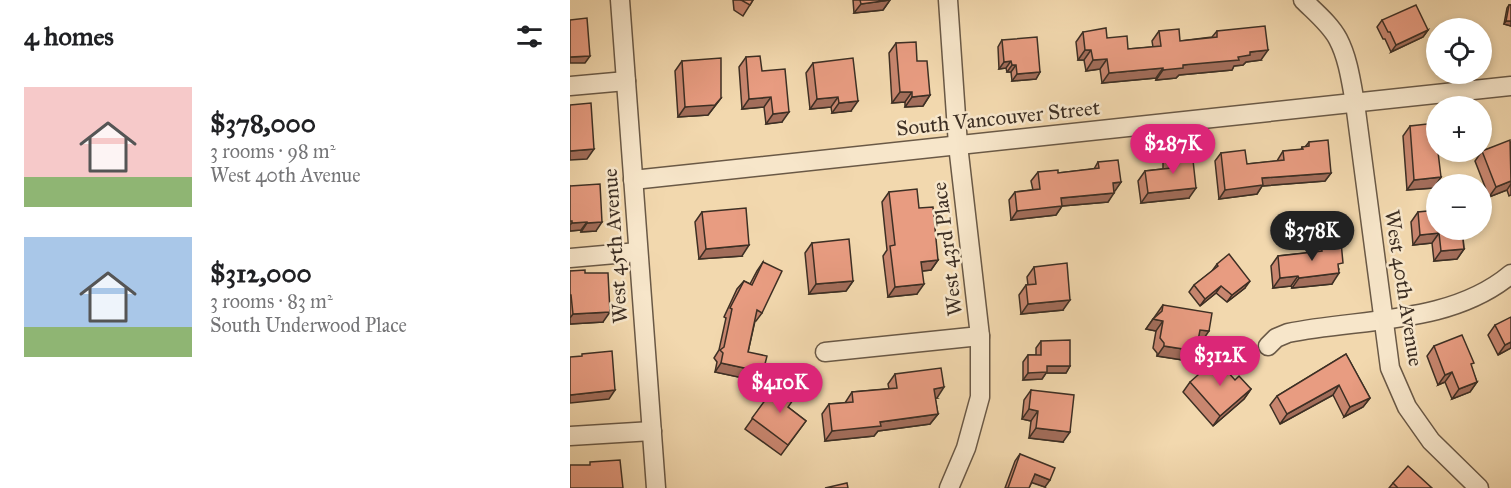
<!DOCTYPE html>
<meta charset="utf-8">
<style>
body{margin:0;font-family:"IM FELL Great Primer",serif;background:#f2f2f2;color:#202124;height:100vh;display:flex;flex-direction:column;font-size:22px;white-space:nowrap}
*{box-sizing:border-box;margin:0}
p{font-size:20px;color:#757577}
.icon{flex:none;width:33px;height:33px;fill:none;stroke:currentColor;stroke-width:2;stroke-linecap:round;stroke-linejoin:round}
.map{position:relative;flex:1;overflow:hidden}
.details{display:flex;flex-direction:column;background:#fff;width:570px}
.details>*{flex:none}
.tools{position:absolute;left:856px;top:18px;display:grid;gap:12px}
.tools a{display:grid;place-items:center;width:66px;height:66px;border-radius:50%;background:#fff;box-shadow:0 3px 9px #0003;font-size:30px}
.price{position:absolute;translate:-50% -51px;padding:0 14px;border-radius:21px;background:#db2777;color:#fff;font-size:20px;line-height:39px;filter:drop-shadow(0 2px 3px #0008)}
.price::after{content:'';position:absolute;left:50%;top:36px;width:18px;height:14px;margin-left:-9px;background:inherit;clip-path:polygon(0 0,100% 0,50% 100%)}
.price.on{background:#222;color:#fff}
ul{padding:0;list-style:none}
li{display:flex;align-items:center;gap:18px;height:150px;padding:0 24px}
li span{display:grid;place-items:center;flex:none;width:168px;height:120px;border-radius:0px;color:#555}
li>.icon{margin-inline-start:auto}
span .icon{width:72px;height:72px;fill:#fffc;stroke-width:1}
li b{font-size:26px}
h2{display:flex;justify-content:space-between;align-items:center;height:72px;padding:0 24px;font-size:26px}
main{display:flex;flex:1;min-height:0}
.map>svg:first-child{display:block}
</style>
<main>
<section class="details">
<h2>4 homes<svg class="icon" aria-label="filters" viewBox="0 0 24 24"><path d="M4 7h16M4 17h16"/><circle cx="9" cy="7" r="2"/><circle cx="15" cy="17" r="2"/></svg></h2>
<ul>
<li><span style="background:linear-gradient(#f6c9c9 75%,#8fb573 0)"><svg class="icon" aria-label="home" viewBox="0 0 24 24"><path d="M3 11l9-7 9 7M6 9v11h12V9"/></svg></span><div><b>$378,000</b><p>3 rooms · 98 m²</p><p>West 40th Avenue</p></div></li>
<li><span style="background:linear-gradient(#a9c7e8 75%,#8fb573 0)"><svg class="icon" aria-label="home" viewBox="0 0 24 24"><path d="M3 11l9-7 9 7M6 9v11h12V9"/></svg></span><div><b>$312,000</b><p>3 rooms · 83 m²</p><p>South Underwood Place</p></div></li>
</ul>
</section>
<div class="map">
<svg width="941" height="488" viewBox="0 0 941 488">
<rect width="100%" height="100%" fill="#f2d8ae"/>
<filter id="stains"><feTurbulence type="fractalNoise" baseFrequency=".00333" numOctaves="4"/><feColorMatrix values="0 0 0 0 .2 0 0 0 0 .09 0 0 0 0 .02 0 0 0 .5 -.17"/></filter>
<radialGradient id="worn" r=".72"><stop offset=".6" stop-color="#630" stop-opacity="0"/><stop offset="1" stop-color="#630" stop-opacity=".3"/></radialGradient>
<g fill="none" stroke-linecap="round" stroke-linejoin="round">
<defs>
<g id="minor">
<polyline points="50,0 86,488"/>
<polyline points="378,0 388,145 410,336 410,397 396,448 379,488"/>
<path d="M733,0c12,12 27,24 35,39 10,19 13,42 17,64l35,265 17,39 24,34 48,47"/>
<polyline points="0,86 56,81"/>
<polyline points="63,180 941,86"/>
<polyline points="0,258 68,252"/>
<path d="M698,346l8,-8 12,-5c73,-15 162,-8 223,-59"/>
<polyline points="255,352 410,336"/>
<polyline points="0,436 82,431"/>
</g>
</defs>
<!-- minor casing -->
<use href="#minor" stroke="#6a5946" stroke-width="21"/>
<!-- minor -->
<use href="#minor" stroke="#f7e6ca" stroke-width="18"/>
</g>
<!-- wall -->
<g fill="#c8866f" stroke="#3d2f24" stroke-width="1.5">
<polygon points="163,0 183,0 173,16 164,10"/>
<polygon points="283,0 320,0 313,10 284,13"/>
<polygon points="939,5 941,5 941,26 934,24 937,8"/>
<polygon points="812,20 858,30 853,37 821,52 815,39 813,39 807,27"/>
<polygon points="589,31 610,41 642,37 647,31 691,60 676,62 673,65 664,66 662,70 609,75 606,78 586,80 586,78 532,83 530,69 516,71 514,60 508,60 506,42 513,32 558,49 583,47 582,41"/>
<polygon points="432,40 470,72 466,79 442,81 441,72 437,72 436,68 429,69 428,47"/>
<polygon points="326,43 360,95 353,106 335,107 335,102 322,103 319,53"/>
<polygon points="176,57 192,71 212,122 196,124 194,107 172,109 169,67"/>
<polygon points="112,61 151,98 138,115 108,117 105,71"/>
<polygon points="243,63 281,111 262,113 261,107 240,109 236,73"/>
<polygon points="840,126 871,177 864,188 837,190 833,136"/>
<polygon points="739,142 761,173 755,181 692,186 687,194 649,199 645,161 651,153 677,164 707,161 713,151 731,150 732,147 735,147"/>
<polygon points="941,142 941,195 939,196 937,190 919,197 905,161 912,151"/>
<polygon points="600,153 619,198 571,203 568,181 575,171 593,169 593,163"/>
<polygon points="528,162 551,182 544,191 538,202 492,206 486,215 441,220 439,200 445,192 463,190 461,181 468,172 488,173 524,169"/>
<polygon points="0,186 26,231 11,232 11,230 0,231"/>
<polygon points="319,192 349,208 368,260 361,270 352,271 347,294 318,297 313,256 317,250 312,202"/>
<polygon points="132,212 172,256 129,259 125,222"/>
<polygon points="848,212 897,231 893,237 894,249 887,259 864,261 862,243 843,245 841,222"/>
<polygon points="242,243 283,281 276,291 239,294 235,253"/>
<polygon points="751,244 769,269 762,284 722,288 721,286 703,288 701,266 708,256 746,252"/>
<polygon points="193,262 192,313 186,321 185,321 178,352 193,372 187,381 145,372 147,362 144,358 149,350 156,318 154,317 167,289 174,281 180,284 187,271"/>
<polygon points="647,264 675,288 657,302 646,293 630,306 619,292 624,285 642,271"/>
<polygon points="464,267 493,310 451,314 449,295 456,285 458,285 457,277"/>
<polygon points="0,271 15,273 33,322 0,324"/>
<polygon points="593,305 632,341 628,340 619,361 587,356 587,353 583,348 586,331 576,329"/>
<polygon points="925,325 941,348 928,355 918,335"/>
<polygon points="471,341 500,366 496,373 476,373 472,379 453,380 453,362 458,355 466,355 466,348"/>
<polygon points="864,346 901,367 907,382 900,392 882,399 875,382 868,385 857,356"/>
<polygon points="776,354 800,398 793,407 774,417 763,395 710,424 700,405 707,396"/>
<polygon points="325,374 367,398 365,398 368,414 360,424 308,431 304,436 255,441 252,414 259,404 275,403 282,392 319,389 318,384"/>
<polygon points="210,380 218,407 236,421 211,455 175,429"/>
<polygon points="665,380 681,389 674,399 643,426 613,392 620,382"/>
<polygon points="461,390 493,442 459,438 461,421 452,419 454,400"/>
<polygon points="450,454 475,487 462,482 459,488 435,488 445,461"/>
<polygon points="823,483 862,488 819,488"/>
</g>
<!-- shaded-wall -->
<g fill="#a26d5a" stroke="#3d2f24" stroke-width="1.5">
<polygon points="320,0 313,10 284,13 291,4"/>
<polygon points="936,21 941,21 941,26 934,24"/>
<polygon points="858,30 853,37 821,52 826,45"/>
<polygon points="515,50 521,50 514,60 508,60"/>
<polygon points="698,50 691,60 676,62 673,65 664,66 662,70 609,75 606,78 586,80 593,70 613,65 668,57 680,52"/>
<polygon points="20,56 15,63 0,63 0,57"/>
<polygon points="537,59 530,69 516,71 523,60"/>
<polygon points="441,61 436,68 429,69 434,62"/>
<polygon points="442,65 446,65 441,72 437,72"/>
<polygon points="593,68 586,78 532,83 539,73"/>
<polygon points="470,72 466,79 442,81 447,74"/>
<polygon points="330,92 342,92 335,102 322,103"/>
<polygon points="360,95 353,106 335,107 342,97"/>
<polygon points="201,97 194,107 172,109 179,99"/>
<polygon points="268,97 261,107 240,109 247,99"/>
<polygon points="151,98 138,115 108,117 115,107"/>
<polygon points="288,101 281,111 262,113 269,103"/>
<polygon points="219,112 212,122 196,124 203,114"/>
<polygon points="24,149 17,159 0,160 0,151"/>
<polygon points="761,173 755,181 692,186 687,194 649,199 655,190 692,178"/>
<polygon points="871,177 864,188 837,190 844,180"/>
<polygon points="941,181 941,184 937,190 919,197 926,187"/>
<polygon points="551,182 545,191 537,191 543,183"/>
<polygon points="626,188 619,198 571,203 578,193"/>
<polygon points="544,193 538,202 492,206 486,215 441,220 447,211 491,198"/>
<polygon points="17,222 11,230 0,231 0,225 2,223"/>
<polygon points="32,222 26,231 11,232 17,223"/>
<polygon points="869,233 862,243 843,245 850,235"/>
<polygon points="179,245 172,256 129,259 136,249"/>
<polygon points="894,249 887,259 864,261 871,251"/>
<polygon points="368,260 361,270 344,272 351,262"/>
<polygon points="769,273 762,284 722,288 729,278"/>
<polygon points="728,276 721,286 703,288 710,278"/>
<polygon points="283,281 276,291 239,294 246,284"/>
<polygon points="680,281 675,288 657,302 662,295"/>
<polygon points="354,284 347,294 318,297 325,287"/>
<polygon points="651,286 646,293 630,306 635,299"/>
<polygon points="500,300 493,310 451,314 458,304"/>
<polygon points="40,312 33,322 0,324 0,318 3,314"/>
<polygon points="583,319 593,321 586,331 576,329"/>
<polygon points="630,330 639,331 632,341 623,340"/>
<polygon points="941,342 941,348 928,355 935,345"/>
<polygon points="594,346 626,351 619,361 587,356"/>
<polygon points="151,363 193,372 187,381 145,372"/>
<polygon points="477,366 500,366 496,373 476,373 472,379 453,380 458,373"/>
<polygon points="882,372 875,382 868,385 875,375"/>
<polygon points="907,382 900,392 882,399 889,389"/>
<polygon points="769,385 763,395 710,424 717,414"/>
<polygon points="374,387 367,398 357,399 364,389"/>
<polygon points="681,389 674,399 643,426 650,416"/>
<polygon points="45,390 39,399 0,403 0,395"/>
<polygon points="800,398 793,407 774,417 780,407"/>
<polygon points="459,409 468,411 461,421 452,419"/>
<polygon points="368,414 360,424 308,431 304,436 255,441 262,431 310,422"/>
<polygon points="466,428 500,432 493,442 459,438"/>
<polygon points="465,474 480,480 475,487 460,482"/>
</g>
<!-- building -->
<g fill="#e89c81" stroke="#3d2f24" stroke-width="1.5">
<polygon points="171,0 183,0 180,5"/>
<polygon points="290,0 320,0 291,4"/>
<polygon points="846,5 858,30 826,45 820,32 818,32 812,20"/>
<polygon points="939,5 941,5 941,21 936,21"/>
<polygon points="17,18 20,56 0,57 0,20"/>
<polygon points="695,26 698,50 680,52 680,55 668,57 669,60 613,65 613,68 593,70 593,68 539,73 537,59 523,60 521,50 515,50 513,32 536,28 537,38 557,36 558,49 591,46 589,31 609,29 610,41 647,37 647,31"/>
<polygon points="467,37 470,72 447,74 446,65 442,65 441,61 434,62 432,40"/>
<polygon points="346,42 347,61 357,61 360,95 342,97 342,92 330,92 326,43"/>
<polygon points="190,56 192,71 215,69 219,112 203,114 201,97 179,99 176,57"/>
<polygon points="151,58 151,98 145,105 115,107 112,61"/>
<polygon points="283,58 288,101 269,103 268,97 247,99 243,63"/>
<polygon points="21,103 24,149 0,151 0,105"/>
<polygon points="866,123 867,152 868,152 871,177 844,180 840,126"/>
<polygon points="758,140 761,173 692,178 693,185 655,190 651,153 675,150 677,164 714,160 713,151 733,149 732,147 739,146 739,142"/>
<polygon points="940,140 941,181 926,187 912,151"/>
<polygon points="622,151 626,188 578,193 575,171 601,168 600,153"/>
<polygon points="548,160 551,182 543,183 544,193 491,198 492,206 447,211 445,192 470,189 468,172 488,170 488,173 529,168 528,162"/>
<polygon points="30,184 32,222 17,223 17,222 2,223 2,221 0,221 0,186"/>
<polygon points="347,189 349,208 363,207 368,260 351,262 354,284 325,287 320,246 325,245 319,192"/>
<polygon points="176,208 179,245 136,249 132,212"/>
<polygon points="867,210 867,230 897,230 897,231 892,231 894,249 871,251 869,233 850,235 848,212"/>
<polygon points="279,239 283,281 246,284 242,243"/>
<polygon points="771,242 773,263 768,264 769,273 729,278 728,276 710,278 708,256 752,251 751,244"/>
<polygon points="659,254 680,281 662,295 651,286 635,299 624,285 648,266 647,264"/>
<polygon points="193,262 212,271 192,313 187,310 178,352 197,356 193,372 151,363 153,353 150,350 154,347 162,309 160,308 174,281 182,285"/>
<polygon points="497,263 500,300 458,304 456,285 466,284 464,267"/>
<polygon points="15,270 15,273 38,273 40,312 3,314 1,295 0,295 0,271"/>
<polygon points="593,305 642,313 639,331 630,330 626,351 594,346 594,343 590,338 593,321 583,319 592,311"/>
<polygon points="941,317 941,342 935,345 925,325"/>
<polygon points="892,335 904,363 901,364 907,382 889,389 882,372 875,375 864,346"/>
<polygon points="500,340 500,366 477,366 477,372 458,373 458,355 471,355 471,341"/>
<polygon points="42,351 45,390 0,395 0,357 12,356 12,354"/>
<polygon points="776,354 800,398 780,407 769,385 717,414 707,396"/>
<polygon points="646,359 665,380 669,376 681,389 650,416 620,382"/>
<polygon points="371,368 374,387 364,389 368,414 310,422 311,426 262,431 259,404 283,402 282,392 327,388 325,374"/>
<polygon points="210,380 228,393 218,407 236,421 218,445 182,418"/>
<polygon points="461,390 504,395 500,432 466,428 468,411 459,409"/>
<polygon points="450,454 485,468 480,480 465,474 459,488 438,488"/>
<polygon points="50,460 53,488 0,488 0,465 20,465 20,462"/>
<polygon points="838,466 862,488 828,488 823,483"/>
<polygon points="277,483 278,488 255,488"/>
</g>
<g text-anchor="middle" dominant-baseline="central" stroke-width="5" stroke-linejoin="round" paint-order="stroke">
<!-- street labels -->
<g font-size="21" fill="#3d2f24" stroke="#f7e6ca">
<text transform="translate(428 118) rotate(-6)">South Vancouver Street</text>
<text transform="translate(45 246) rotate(-94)">West 45th Avenue</text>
<text transform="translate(377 249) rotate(-97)">West 43rd Place</text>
<text transform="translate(834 288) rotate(81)">West 40th Avenue</text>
</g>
</g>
<rect width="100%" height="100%" filter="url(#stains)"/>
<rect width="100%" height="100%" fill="url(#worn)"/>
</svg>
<div class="tools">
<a><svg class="icon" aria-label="locate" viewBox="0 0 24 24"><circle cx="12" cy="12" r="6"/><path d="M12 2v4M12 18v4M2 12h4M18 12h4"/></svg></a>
<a>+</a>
<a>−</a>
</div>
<b class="price" style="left:603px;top:175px">$287K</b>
<b class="price on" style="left:742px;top:262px">$378K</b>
<b class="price" style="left:650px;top:387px">$312K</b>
<b class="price" style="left:210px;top:414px">$410K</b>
</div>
</main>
